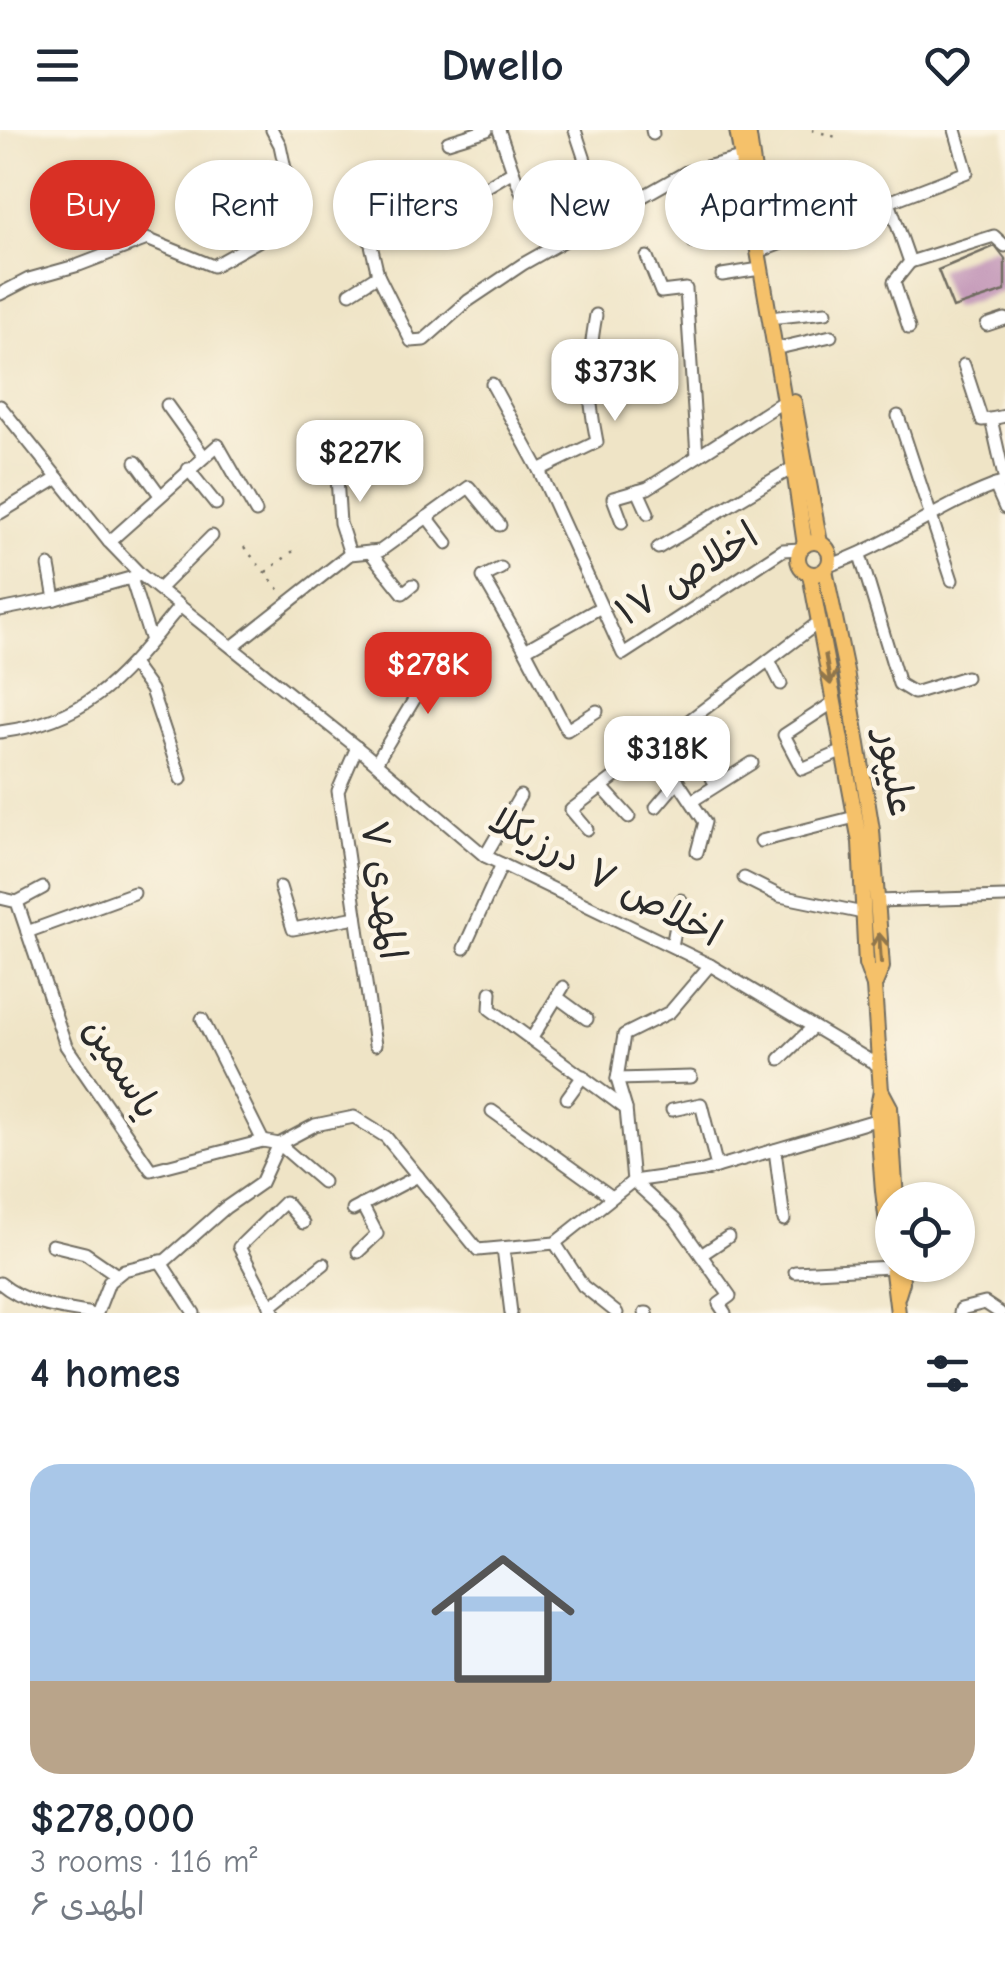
<!DOCTYPE html>
<meta charset="utf-8">
<style>
body{margin:0;font-family:"Comic Neue","Playpen Sans Arabic",sans-serif;background:#f2f2f3;color:#1f2937;height:100vh;display:flex;flex-direction:column;font-size:38px;white-space:nowrap}
*{box-sizing:border-box;margin:0}
p{font-size:32px;color:#747a83}
.icon{flex:none;width:55px;height:55px;fill:none;stroke:currentColor;stroke-width:2;stroke-linecap:round;stroke-linejoin:round}
.map{position:relative;height:1183px;overflow:hidden}
.details{display:flex;flex-direction:column;background:#fff;flex:1}
.details>*{flex:none}
.hud{position:absolute;left:30px;top:30px;width:945px;height:90px;display:flex;gap:20px}
.controls{position:absolute;left:875px;top:1052px;display:grid;gap:20px}
.controls a{display:grid;place-items:center;width:100px;height:100px;border-radius:50%;background:#fff;box-shadow:0 2px 8px #0004;font-size:50px}
.price{position:absolute;translate:-50% -85px;padding:0 22px;border-radius:20px;background:#fff;color:#222;font-size:32px;line-height:65px;filter:drop-shadow(0 2px 5px #0008)}
.price::after{content:'';position:absolute;left:50%;top:60px;width:30px;height:22px;margin-left:-15px;background:inherit;clip-path:polygon(0 0,100% 0,50% 100%)}
.price.active{background:#d93025;color:#fff}
ul{padding:0;list-style:none}
li{display:grid;align-content:center;gap:20px;height:530px;padding:0 30px}
li span{display:grid;place-items:center;height:310px;border-radius:30px;color:#555}
li>.icon{margin-inline-start:auto}
span .icon{width:180px;height:180px;fill:#fffc;stroke-width:1}
li b{font-size:42px}
h2{display:flex;justify-content:space-between;align-items:center;height:120px;padding:0 30px;font-size:42px}
.chip{padding:0 35px;border-radius:45px;background:#fff;box-shadow:0 2px 8px #0004;font-size:35px;line-height:90px}
.chip.active{background:#d93025;color:#fff}
header{display:flex;justify-content:space-between;align-items:center;height:130px;padding:0 30px;background:#fff;font-size:45px;font-weight:800}
.map>svg:first-child{display:block}
</style>
<header><svg class="icon" aria-label="menu" viewBox="0 0 24 24"><path d="M4 6h16M4 12h16M4 18h16"/></svg>Dwello<svg class="icon" aria-label="heart" viewBox="0 0 24 24"><path d="M12 20l-8-8c-3-5 5-10 8-4 3-6 11-1 8 4z"/></svg></header>
<div class="map">
<svg width="1005" height="1183" viewBox="0 0 1005 1183">
<rect width="100%" height="100%" fill="#fcf5e5"/>
<filter id="ink" filterUnits="userSpaceOnUse"><feTurbulence type="fractalNoise" baseFrequency=".01" numOctaves="2"/><feDisplacementMap in="SourceGraphic" scale="20" xChannelSelector="R" yChannelSelector="G"/><feConvolveMatrix kernelMatrix="1 2 1 2 8 2 1 2 1" color-interpolation-filters="sRGB"/></filter>
<filter id="wash" filterUnits="userSpaceOnUse"><feTurbulence type="fractalNoise" baseFrequency=".0048" numOctaves="4" result="noise"/><feDisplacementMap in="SourceGraphic" scale="40" xChannelSelector="R" yChannelSelector="G"/><feGaussianBlur stdDeviation="2.25" result="paint"/><feColorMatrix in="noise" values="0 0 0 0 0 0 0 0 0 0 0 0 0 0 0 0 0 1.4 0 .05"/><feComposite in="paint" operator="in"/></filter>
<g filter="url(#wash)">
<rect width="100%" height="100%" fill="#efe4c6"/>
<g id="blocks">
<!-- building -->
<polygon fill="#c296b8" points="995,116 1005,129 1005,161 953,178 938,140"/>
</g>
</g>
<g filter="url(#ink)">
<use href="#blocks" fill-opacity="0" stroke="#706c61" stroke-width="2.5"/>
<g fill="none" stroke-linecap="round" stroke-linejoin="round">
<defs>
<g id="minor">
<polyline points="575,0 587,36"/>
<polyline points="652,0 653,4"/>
<polyline points="448,12 487,0"/>
<polyline points="513,41 529,82"/>
<polyline points="864,46 876,77"/>
<polyline points="830,55 843,89"/>
<polyline points="889,72 910,132 994,106 1005,116"/>
<polyline points="459,95 457,74 513,41 499,0"/>
<polyline points="369,106 378,145 411,211 424,210 468,171 523,134 686,42 741,28"/>
<polyline points="694,112 752,97"/>
<polyline points="766,119 967,42 955,0"/>
<polyline points="647,127 661,162 686,159 697,326"/>
<polyline points="722,145 760,139"/>
<polyline points="350,163 378,145"/>
<polyline points="0,164 29,149 79,135 147,109 213,136 296,90 280,15 272,0"/>
<polyline points="778,187 826,182"/>
<polyline points="987,195 1005,189"/>
<polyline points="909,198 894,152 910,132"/>
<polyline points="783,217 831,206"/>
<polyline points="964,235 982,290 991,289"/>
<polyline points="492,254 539,340 623,524 783,420 801,419"/>
<polyline points="167,275 203,325"/>
<polyline points="0,276 109,412 141,445 364,623 485,726 710,835 879,936"/>
<polyline points="898,286 952,450"/>
<polyline points="1005,286 991,289 1005,351"/>
<polyline points="136,332 160,365"/>
<polyline points="336,332 340,393 350,424"/>
<polyline points="188,339 216,374"/>
<path d="M539,340l58,-28c-10,-50 -10,-76 -1,-127"/>
<polyline points="995,355 1005,378"/>
<polyline points="638,361 648,383"/>
<polyline points="0,383 58,348"/>
<polyline points="427,387 447,413"/>
<polyline points="622,392 613,368 648,358 784,271"/>
<polyline points="109,412 218,315 256,382"/>
<polyline points="658,418 794,337"/>
<polyline points="370,422 403,463 413,455"/>
<polyline points="860,425 899,554 914,563 966,547"/>
<polyline points="49,436 55,469"/>
<path d="M828,436c63,-21 115,-64 177,-84"/>
<polyline points="501,438 483,447 525,520 601,477"/>
<polyline points="131,448 151,511"/>
<polyline points="159,459 212,406"/>
<polyline points="0,480 55,469 141,445"/>
<polyline points="232,517 350,424 380,421 469,357 500,395"/>
<polyline points="525,520 567,600 597,581"/>
<polyline points="769,530 781,554"/>
<polyline points="132,534 151,560 181,649"/>
<polyline points="834,572 784,605 802,639 843,621"/>
<path d="M0,602c94,-12 124,-59 180,-126"/>
<polyline points="357,617 338,661 375,915"/>
<polyline points="655,617 705,692 697,722"/>
<polyline points="699,626 716,655"/>
<polyline points="376,633 418,563 401,550"/>
<polyline points="602,657 629,687"/>
<polyline points="692,671 752,633"/>
<polyline points="656,677 678,651"/>
<polyline points="587,699 571,680 819,492"/>
<polyline points="761,711 855,687"/>
<polyline points="485,726 520,666"/>
<polyline points="744,748 780,766 863,783"/>
<polyline points="280,757 293,799 356,787"/>
<polyline points="0,768 17,772 66,916 151,1040 263,1011 279,1014 323,1052"/>
<polyline points="877,771 1005,767"/>
<polyline points="17,772 43,758"/>
<polyline points="27,802 134,763"/>
<polyline points="672,816 681,770"/>
<polyline points="464,818 502,734"/>
<polyline points="710,835 670,882 624,905 617,949 626,979 633,1051 676,1090 730,1166 719,1174 725,1183"/>
<polyline points="491,862 490,879 626,979"/>
<polyline points="557,867 587,889"/>
<polyline points="202,889 263,1011"/>
<polyline points="532,908 563,857"/>
<polyline points="780,929 813,897"/>
<polyline points="617,949 691,947"/>
<polyline points="567,968 583,946"/>
<polyline points="672,980 701,974 717,1037"/>
<polyline points="492,981 612,1067"/>
<polyline points="775,1020 784,1090"/>
<polyline points="353,1080 418,1046"/>
<polyline points="555,1113 583,1156 617,1183"/>
<polyline points="52,1115 85,1123 117,1145"/>
<polyline points="503,1118 511,1183"/>
<polyline points="358,1122 377,1104 362,1075"/>
<polyline points="701,1125 728,1107"/>
<polyline points="160,1131 194,1183"/>
<polyline points="795,1142 891,1137"/>
<path d="M0,1153c25,21 57,25 88,30"/>
<polyline points="270,1177 324,1134"/>
<polyline points="97,1183 109,1152 124,1140 166,1130 225,1078 261,1053 279,1014 315,995 354,987 386,1007 478,1120 555,1113 633,1051 703,1041 879,989"/>
<polyline points="274,1183 239,1117 285,1072 303,1093"/>
<polyline points="645,1183 647,1183"/>
<polyline points="960,1183 961,1179 985,1173 1000,1183"/>
</g>
<g id="major">
<polyline points="737,0 784,271 805,415"/>
<polyline points="748,0 763,103"/>
<polyline points="794,272 820,413"/>
<circle cx="814" cy="428" r="16"/>
<polyline points="810,444 860,712 866,834 874,856 882,837 872,700 846,541 825,440"/>
<polyline points="874,856 881,961 877,981 883,1061 898,1183"/>
<polyline points="882,962 890,977 896,1070"/>
<polyline points="898,1165 902,1152 901,1135"/>
</g>
</defs>
<!-- minor casing -->
<use href="#minor" stroke="#706c61" stroke-width="15"/>
<!-- major casing -->
<use href="#major" stroke="#706c61" stroke-width="18"/>
<!-- path -->
<g stroke="#706c61" stroke-width="2.5" stroke-dasharray="2.5 8" stroke-linecap="butt">
<polyline points="812,0 836,7"/>
<polyline points="244,417 282,463"/>
<polyline points="266,442 296,419"/>
</g>
<!-- minor -->
<use href="#minor" stroke="#fff" stroke-width="11"/>
<!-- major -->
<use href="#major" stroke="#f5c16b" stroke-width="14"/>
</g>
<!-- one-way arrows -->
<defs><path id="oneway-shaft" d="M-6 0H5M1.5-3L5.5 0L1.5 3" fill="none" stroke-width="1.6" stroke-linecap="round" stroke-linejoin="round" transform="scale(2.5)"/></defs>
<g stroke="#90764b">
<use href="#oneway-shaft" transform="translate(828 540) rotate(80)"/>
<use href="#oneway-shaft" transform="translate(880 818) rotate(-94)"/>
</g>
</g>
<g text-anchor="middle" dominant-baseline="central" stroke-width="9" stroke-linejoin="round" paint-order="stroke">
<!-- street labels -->
<g font-size="38" fill="#2b2b2b" stroke="#fcf5e5">
<text transform="translate(687 444) rotate(-32)">اخلاص ۱۷</text>
<text transform="translate(895 643) rotate(81)">علیپور</text>
<text transform="translate(605 747) rotate(28)">اخلاص ۷ درزیکلا</text>
<text transform="translate(383 760) rotate(82)">المهدی ۷</text>
<text transform="translate(122 938) rotate(58)">یاسمین</text>
</g>
</g>
</svg>
<div class="controls">
<a><svg class="icon" aria-label="locate" viewBox="0 0 24 24"><circle cx="12" cy="12" r="6"/><path d="M12 2v4M12 18v4M2 12h4M18 12h4"/></svg></a>
</div>
<b class="price" style="left:615px;top:294px">$373K</b>
<b class="price" style="left:360px;top:375px">$227K</b>
<b class="price active" style="left:428px;top:587px">$278K</b>
<b class="price" style="left:667px;top:671px">$318K</b>
<div class="hud">
<a class="chip active">Buy</a>
<a class="chip">Rent</a>
<a class="chip">Filters</a>
<a class="chip">New</a>
<a class="chip">Apartment</a>
</div>
</div>
<section class="details">
<h2>4 homes<svg class="icon" aria-label="filters" viewBox="0 0 24 24"><path d="M4 7h16M4 17h16"/><circle cx="9" cy="7" r="2"/><circle cx="15" cy="17" r="2"/></svg></h2>
<ul>
<li><span style="background:linear-gradient(#a9c7e8 70%,#b9a48a 0)"><svg class="icon" aria-label="home" viewBox="0 0 24 24"><path d="M3 11l9-7 9 7M6 9v11h12V9"/></svg></span><div><b>$278,000</b><p>3 rooms · 116 m²</p><p>المهدی ۶</p></div></li>
</ul>
</section>
